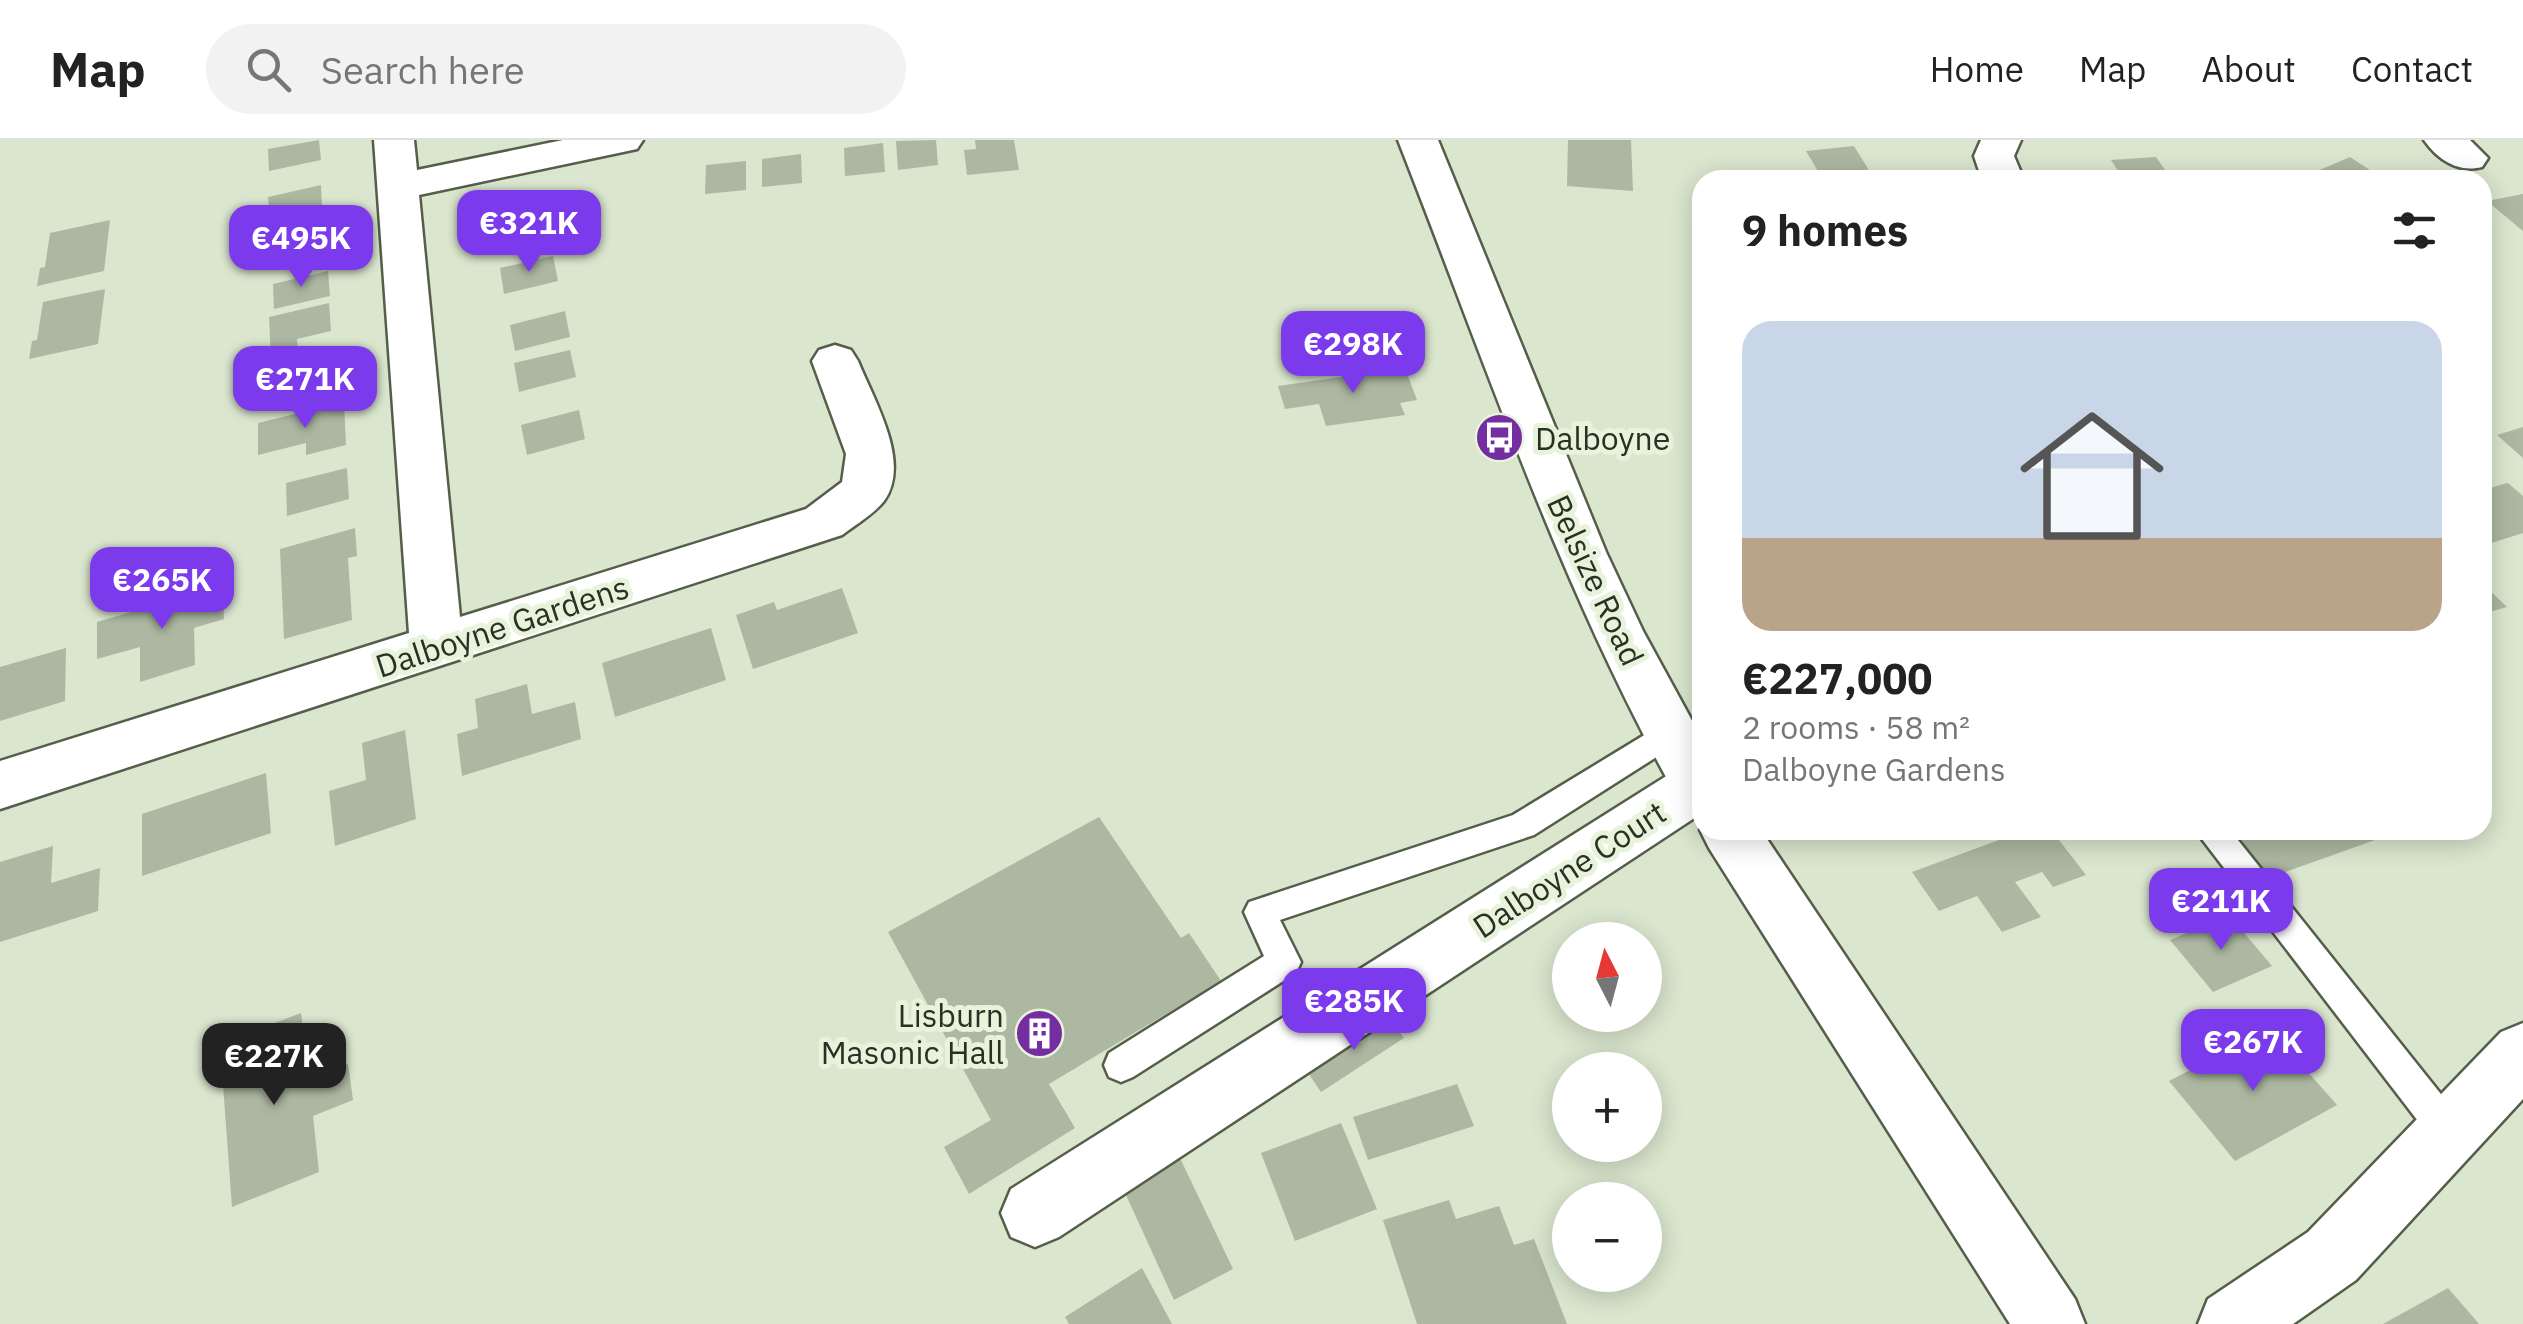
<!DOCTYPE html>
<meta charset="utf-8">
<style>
body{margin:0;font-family:"IBM Plex Sans",sans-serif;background:#f2f2f2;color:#222;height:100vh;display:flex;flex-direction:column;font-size:38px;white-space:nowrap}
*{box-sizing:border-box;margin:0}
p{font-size:32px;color:#767676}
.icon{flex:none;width:55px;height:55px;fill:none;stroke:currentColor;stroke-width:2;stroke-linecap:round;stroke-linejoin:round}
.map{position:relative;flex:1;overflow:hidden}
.side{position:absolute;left:1692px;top:30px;width:800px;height:670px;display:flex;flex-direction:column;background:#fff;border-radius:30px;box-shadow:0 5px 25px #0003}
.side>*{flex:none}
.needle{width:65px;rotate:354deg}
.controls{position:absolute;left:1552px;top:782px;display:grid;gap:20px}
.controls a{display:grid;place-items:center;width:110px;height:110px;border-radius:50%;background:#fff;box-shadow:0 5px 25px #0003;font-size:50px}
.price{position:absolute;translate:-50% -85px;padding:0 22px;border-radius:20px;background:#7c3aed;color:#fff;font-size:32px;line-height:65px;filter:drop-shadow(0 2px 5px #0008)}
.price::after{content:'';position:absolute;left:50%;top:60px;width:30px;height:22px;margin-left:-15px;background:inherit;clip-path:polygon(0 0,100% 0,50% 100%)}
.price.current{background:#222;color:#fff}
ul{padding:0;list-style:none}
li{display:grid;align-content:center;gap:20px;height:530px;padding:0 50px}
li+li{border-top:2px solid #e0e0e0}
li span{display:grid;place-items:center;height:310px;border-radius:30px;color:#555}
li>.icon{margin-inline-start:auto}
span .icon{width:180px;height:180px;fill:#fffc;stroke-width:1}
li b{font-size:42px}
h2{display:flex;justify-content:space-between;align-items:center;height:120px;padding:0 50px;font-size:42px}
header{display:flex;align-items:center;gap:60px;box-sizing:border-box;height:140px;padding:0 50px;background:#fff;border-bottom:2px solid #e0e0e0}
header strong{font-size:48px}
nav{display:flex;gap:55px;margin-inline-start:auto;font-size:35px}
.search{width:700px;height:90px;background:#f2f2f2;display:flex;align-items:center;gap:25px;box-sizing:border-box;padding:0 35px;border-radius:55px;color:#767676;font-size:38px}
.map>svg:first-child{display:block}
</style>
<header>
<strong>Map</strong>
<div class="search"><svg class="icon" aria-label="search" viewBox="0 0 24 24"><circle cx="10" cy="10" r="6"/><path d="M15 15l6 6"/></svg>Search here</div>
<nav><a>Home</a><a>Map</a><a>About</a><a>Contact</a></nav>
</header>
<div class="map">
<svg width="2523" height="1184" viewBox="0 0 2523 1184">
<rect width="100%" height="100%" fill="#dae6ce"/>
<!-- building -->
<g fill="#acb8a1">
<polygon points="319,0 321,20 269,31 268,9"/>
<polygon points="936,0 938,25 898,30 896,1"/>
<polygon points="975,0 1014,0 1019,30 967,35 964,10 976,9"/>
<polygon points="1568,0 1631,0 1633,51 1567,46"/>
<polygon points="883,3 885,32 845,36 844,8"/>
<polygon points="1854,6 1875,40 1823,40 1806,11"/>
<polygon points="801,14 802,43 762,47 762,19"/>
<polygon points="2156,17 2172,40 2124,40 2111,20"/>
<polygon points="2350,17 2385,40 2327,40 2315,32"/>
<polygon points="746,21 746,50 705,54 706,25"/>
<polygon points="321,45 322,68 270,80 268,57"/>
<polygon points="2523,54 2523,91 2487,61"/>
<polygon points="324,78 326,102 271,114 271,90"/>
<polygon points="110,80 104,131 37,146 40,128 45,127 50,93"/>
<polygon points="553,116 558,141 504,154 500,128"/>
<polygon points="328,131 330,156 274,169 273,144"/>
<polygon points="105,149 98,204 29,219 32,201 37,200 43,162"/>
<polygon points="329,163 331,191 297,199 298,213 271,220 269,177"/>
<polygon points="565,171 570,197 515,211 510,185"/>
<polygon points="331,209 333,252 272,266 272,240 251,245 251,227"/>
<polygon points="570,210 576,237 519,252 514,223"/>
<polygon points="1405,228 1417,260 1400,263 1405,275 1326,286 1319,264 1285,269 1278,246"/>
<polygon points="344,262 346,305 306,315 306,303 258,315 258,283"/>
<polygon points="579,270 585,299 527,315 521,285"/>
<polygon points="2523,287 2523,318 2497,295"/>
<polygon points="347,328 349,359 287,376 286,343"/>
<polygon points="2508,343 2523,356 2523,393 2482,406 2482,350"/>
<polygon points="355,388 357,416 348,418 352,480 284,499 280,409"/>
<polygon points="2482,443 2507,467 2482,474"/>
<polygon points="223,445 224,479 194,488 195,525 140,542 140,507 97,519 97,482"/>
<polygon points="842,448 858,493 753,529 736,475 774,462 777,470"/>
<polygon points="711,488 726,540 615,577 602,523"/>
<polygon points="66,508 65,561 0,581 0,527"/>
<polygon points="527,544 532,574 575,562 581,599 462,636 457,594 478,588 475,559"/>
<polygon points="405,590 416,679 335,706 329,651 366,640 362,603"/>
<polygon points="266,633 271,693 142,736 142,674"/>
<polygon points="1099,677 1181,798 1189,793 1221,841 1049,944 1075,988 969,1054 944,1007 991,980 888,792"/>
<polygon points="2026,690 2032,699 2052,691 2086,735 2053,747 2042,732 2015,742 2041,777 2002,792 1977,756 1939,771 1912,732"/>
<polygon points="2222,690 2367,690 2375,700 2263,740"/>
<polygon points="53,706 51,743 100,728 98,771 0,802 0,722"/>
<polygon points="2229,775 2272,826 2213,852 2170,800"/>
<polygon points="301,873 309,939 348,924 353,960 313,976 319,1032 232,1067 220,904"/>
<polygon points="1386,875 1404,898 1321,952 1304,927"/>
<polygon points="2270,889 2337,965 2235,1021 2169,941"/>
<polygon points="1457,944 1474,986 1368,1020 1353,977"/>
<polygon points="1341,983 1377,1069 1295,1101 1261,1013"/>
<polygon points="1179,1016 1233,1129 1174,1160 1121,1044"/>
<polygon points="1449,1060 1456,1079 1499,1066 1514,1105 1534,1099 1567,1184 1417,1184 1383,1080"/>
<polygon points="1142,1128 1172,1184 1069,1184 1065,1177"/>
<polygon points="2448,1148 2479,1184 2383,1184"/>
</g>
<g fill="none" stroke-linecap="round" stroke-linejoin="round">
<defs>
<g id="lane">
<polygon points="1669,580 1680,584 1684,593 1680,602 1534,695 1280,780 1301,822 1296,833 1133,937 1121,942 1109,937 1104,925 1109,913 1264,816 1244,772 1249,762 1513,675"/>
<polygon points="2195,690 2230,690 2460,978 2465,990 2460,1002 2447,1008 2434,1002"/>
</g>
<g id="street">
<path d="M374,0h40l3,30 146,-30h80l-6,9 -14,3 -204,43 41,422 346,-108 36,-27 4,-28 -34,-93 7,-11 16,-5 16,5 7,11c15,38 54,101 26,140 -10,13 -29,24 -42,34l-842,274v-48l409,-128z"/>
<polygon points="1981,0 2021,0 2014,16 2024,40 1982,40 1974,16"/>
<path d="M2424,0h46l18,18 -6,9c-24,6 -44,-7 -58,-27z"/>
<polygon points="1699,621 1702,622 1702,673 1059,1097 1035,1107 1011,1097 1001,1073 1011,1049 1679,628"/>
<polygon points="2523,883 2523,959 2356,1140 2293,1184 2198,1184 2208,1159 2308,1092 2501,892"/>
</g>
<g id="secondary">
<path d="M1398,0h40l168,412 37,79 59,108v74l-20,-7c-122,-216 -194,-437 -284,-666z"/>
<polygon points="1702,685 1702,690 1761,690 2075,1159 2085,1184 2010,1184 1709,708 1700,690"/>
</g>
</defs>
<!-- lane casing -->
<use href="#lane" stroke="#545e4a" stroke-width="5"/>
<!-- street casing -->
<use href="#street" stroke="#545e4a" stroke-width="5"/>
<!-- secondary casing -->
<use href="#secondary" stroke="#545e4a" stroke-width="5"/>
<!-- lane -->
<use href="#lane" fill="#fff" fill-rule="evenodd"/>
<!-- street -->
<use href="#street" fill="#fff" fill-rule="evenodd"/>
<!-- secondary -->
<use href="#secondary" fill="#fff" fill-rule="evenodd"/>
</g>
<!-- icons -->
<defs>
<symbol id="bus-disc" viewBox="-11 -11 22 22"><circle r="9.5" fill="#752ea1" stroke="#e7f3db"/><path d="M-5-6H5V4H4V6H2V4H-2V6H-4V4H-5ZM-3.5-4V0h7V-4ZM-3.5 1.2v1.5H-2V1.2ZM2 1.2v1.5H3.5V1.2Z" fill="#fff"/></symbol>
<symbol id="building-disc" viewBox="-11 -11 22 22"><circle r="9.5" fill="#752ea1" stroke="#e7f3db"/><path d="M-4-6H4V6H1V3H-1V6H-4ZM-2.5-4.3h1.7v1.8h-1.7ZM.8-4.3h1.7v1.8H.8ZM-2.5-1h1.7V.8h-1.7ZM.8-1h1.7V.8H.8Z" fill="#fff"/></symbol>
</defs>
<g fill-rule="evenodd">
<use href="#bus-disc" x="1472" y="270" width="55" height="55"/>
<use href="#building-disc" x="1012" y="866" width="55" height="55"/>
</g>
<g text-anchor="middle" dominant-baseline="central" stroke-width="10" stroke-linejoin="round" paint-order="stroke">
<!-- poi labels -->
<g font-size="32" fill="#2b3026" stroke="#e7f3db" text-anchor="start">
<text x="1535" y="298">Dalboyne</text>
<text x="1004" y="875" text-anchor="end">Lisburn<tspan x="1004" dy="37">Masonic Hall</tspan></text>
</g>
<!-- street labels -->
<g font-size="32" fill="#2b3026" stroke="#e7f3db">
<text transform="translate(1596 440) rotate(65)">Belsize Road</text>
<text transform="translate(502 486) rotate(-18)">Dalboyne Gardens</text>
<text transform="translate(1569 729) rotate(-33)">Dalboyne Court</text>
</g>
</g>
</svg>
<div class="controls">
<a><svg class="needle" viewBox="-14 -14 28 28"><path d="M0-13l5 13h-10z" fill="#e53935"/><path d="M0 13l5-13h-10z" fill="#767676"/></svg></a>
<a>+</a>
<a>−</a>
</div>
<b class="price" style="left:529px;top:135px">€321K</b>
<b class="price" style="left:301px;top:150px">€495K</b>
<b class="price" style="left:1353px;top:256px">€298K</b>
<b class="price" style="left:305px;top:291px">€271K</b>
<b class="price" style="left:162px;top:492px">€265K</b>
<b class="price" style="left:2221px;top:813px">€211K</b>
<b class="price" style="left:1354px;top:913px">€285K</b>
<b class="price" style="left:2253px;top:954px">€267K</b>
<b class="price current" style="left:274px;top:968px">€227K</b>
<section class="side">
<h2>9 homes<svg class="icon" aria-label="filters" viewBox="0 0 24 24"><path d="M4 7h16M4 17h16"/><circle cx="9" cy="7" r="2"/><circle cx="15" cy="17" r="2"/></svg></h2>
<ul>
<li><span style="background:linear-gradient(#c9d6e8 70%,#b9a48a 0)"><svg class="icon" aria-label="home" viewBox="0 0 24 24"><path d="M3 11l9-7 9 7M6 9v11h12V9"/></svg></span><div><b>€227,000</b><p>2 rooms · 58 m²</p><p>Dalboyne Gardens</p></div></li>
</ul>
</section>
</div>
